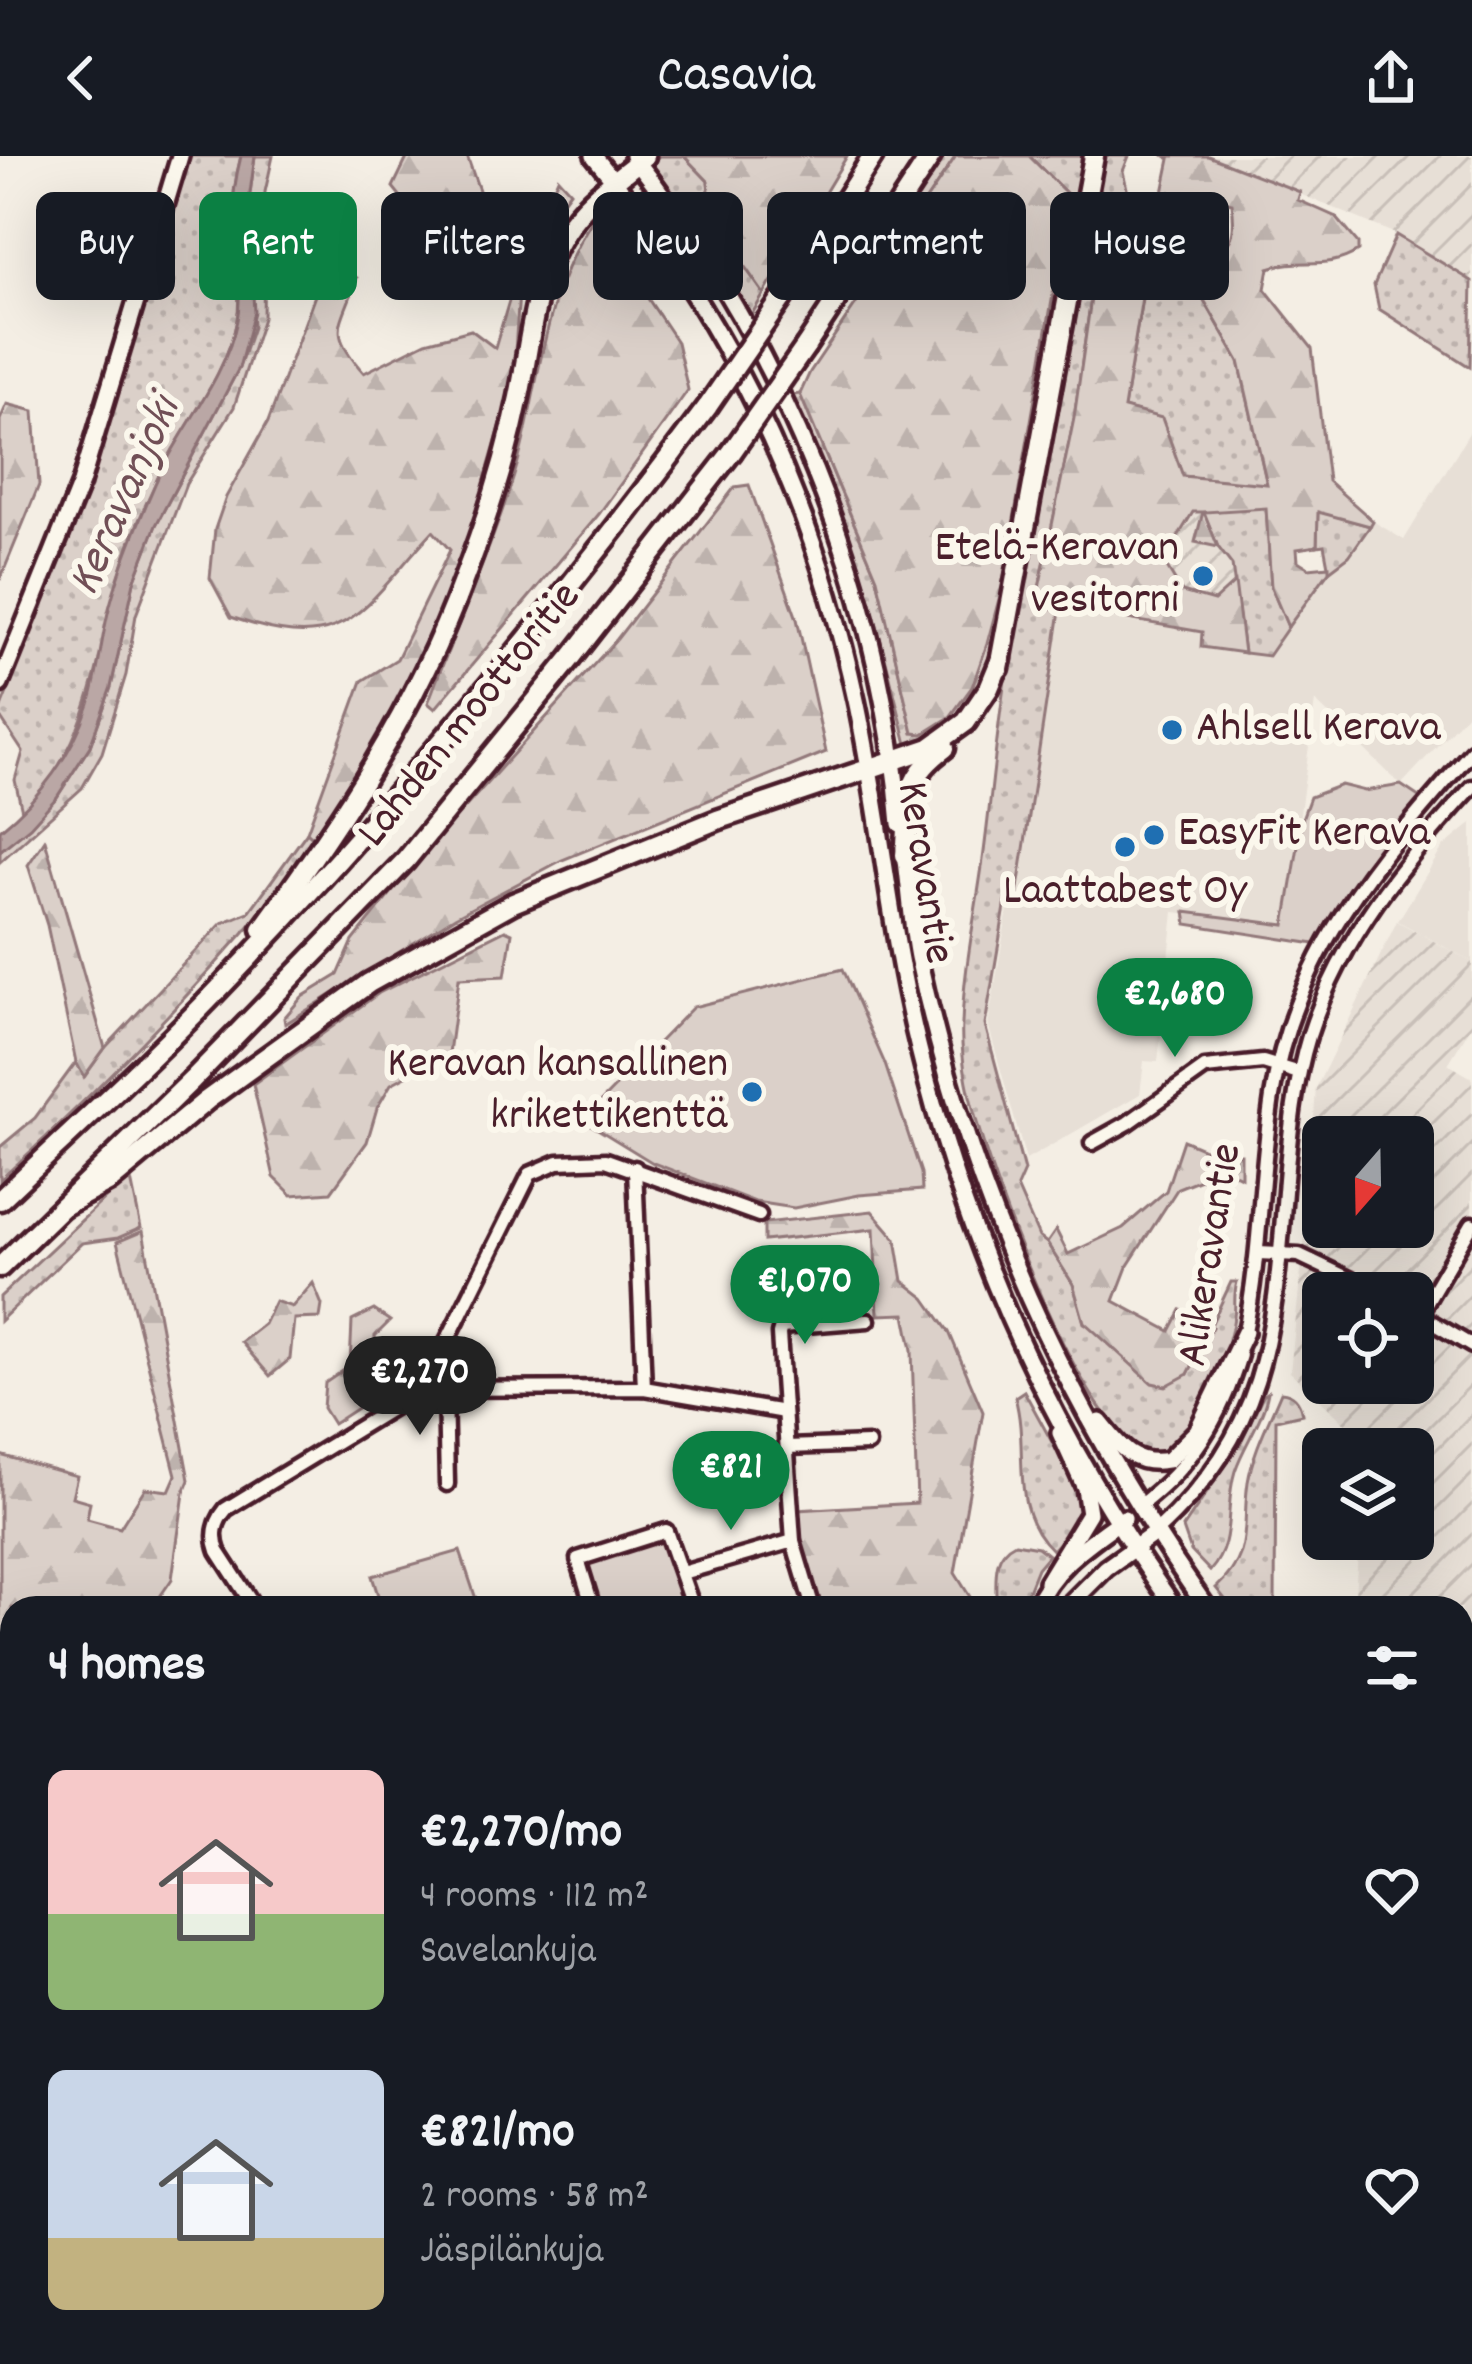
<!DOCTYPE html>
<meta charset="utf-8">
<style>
body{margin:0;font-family:Dekko,sans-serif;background:#20242c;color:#f1f3f6;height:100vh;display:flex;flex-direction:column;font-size:45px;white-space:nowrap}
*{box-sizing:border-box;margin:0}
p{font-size:39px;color:#9ea1a6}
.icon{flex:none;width:66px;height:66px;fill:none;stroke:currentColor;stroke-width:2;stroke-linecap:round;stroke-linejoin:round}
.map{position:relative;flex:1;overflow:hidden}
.side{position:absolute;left:0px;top:1440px;width:1473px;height:768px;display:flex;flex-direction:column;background:#171b24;border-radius:36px 36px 0 0;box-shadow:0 12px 48px #0002}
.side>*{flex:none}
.banner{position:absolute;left:36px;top:36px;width:1401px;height:108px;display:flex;gap:24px}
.needle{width:78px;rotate:200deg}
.buttons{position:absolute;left:1302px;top:960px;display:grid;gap:24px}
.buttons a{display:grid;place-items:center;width:132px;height:132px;border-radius:18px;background:#171b24;box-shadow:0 12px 48px #0002;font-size:60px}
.price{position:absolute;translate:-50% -102px;padding:0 27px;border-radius:42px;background:#0b8043;color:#fff;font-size:39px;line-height:78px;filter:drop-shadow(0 3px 6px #0008)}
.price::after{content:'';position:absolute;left:50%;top:72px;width:36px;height:27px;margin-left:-18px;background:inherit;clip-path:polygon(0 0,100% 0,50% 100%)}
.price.on{background:#222;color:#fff}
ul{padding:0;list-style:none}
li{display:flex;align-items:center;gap:36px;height:300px;padding:0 48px}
li span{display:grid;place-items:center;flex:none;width:336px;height:240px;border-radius:18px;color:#555}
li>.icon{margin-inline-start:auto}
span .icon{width:144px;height:144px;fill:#fffc;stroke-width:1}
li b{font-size:51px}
h2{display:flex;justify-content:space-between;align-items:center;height:144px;padding:0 48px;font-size:51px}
.pill{padding:0 42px;border-radius:18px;background:#171b24;box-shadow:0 12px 48px #0002;font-size:42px;line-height:108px}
.pill.on{background:#0b8043;color:#fff}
header{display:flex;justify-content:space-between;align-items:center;height:156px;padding:0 48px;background:#171b24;font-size:54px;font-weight:600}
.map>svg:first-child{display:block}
</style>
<header><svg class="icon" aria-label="back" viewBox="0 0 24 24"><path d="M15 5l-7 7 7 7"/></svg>Casavia<svg class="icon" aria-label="share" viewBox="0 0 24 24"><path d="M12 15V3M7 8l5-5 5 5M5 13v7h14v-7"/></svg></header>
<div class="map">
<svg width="1472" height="2208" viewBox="0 0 1472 2208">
<defs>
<pattern id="industrial-furrows" width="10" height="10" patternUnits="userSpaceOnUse" patternTransform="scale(3)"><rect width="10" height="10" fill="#e7dfd6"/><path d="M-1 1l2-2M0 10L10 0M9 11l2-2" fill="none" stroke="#c8bfb8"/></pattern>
<pattern id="grass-dots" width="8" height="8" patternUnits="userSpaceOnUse" patternTransform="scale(3)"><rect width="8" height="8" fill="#dbd0c9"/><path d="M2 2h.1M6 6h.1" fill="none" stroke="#bdb2ad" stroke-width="1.8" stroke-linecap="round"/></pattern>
<pattern id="forest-firs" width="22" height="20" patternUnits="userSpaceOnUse" patternTransform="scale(3)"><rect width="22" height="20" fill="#dbd0c9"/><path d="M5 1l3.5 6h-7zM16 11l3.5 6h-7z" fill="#bdb2ad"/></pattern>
</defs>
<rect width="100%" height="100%" fill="#f4eee4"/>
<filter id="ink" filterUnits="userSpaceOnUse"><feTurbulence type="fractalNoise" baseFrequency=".00833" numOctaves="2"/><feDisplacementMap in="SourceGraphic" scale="24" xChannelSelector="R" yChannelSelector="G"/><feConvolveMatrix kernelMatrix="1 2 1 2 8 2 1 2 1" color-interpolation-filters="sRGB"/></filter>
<g filter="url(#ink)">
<!-- built -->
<g fill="#e7dfd6">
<polygon points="1472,272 1472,552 1401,629 1315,545 1285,769 1174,756 1158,906 1144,905 1140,938 1026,1004 988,868 1009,747 1018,747 1060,455 1203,477 1201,490 1268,500 1329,415 1349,400 1373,365 1404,384"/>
<polygon points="1472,667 1472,806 1398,765 1443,691"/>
<polygon points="831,2196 980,2196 1001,2208 824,2208"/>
</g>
<!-- industrial -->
<g fill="url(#industrial-furrows)" fill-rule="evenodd">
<polygon points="1208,0 1472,0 1472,125 1391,76"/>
<polygon points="1203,355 1195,385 1218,391 1232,408 1235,426 1214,445 1182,436 1163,405 1192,356"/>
<path d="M1397,765l75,41v63l-24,39 24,14v766l-11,-10v-30l8,-15 -8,-9v-172h-107l5,-69h54v-90h-47v-6l-76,-71 17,-155 9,-129zM1323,981h90v90h-90zM1323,1137h90v90h-90z"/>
</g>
<!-- grass -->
<g fill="url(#grass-dots)" stroke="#92787a" stroke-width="3">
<path d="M187,0h54c-7,27 -10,53 -8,82 1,27 9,54 4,82 -12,61 -57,108 -82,164 -11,24 -23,50 -31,76 -26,85 -31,188 -102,251l-7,-31 8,-28 -23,-35v-7c74,-185 138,-361 187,-554z"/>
<polygon points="255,0 273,0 265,36 263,162 234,251 186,328 136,459 126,519 102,597 82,632 0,706 0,695 57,641 90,590 111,531 134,426 156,369 239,212 253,171 248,52"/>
<polygon points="659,0 684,0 708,25 712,64 764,138 750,161 691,63 654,12 653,6"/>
<polygon points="940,0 956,0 871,126 853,140"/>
<path d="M1029,0h60l-97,508c-14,36 -42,78 -85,80l-35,-138 -27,-84 -52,-127 7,-1 77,184 36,154 59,-45 15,-43 15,-56 68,-391z"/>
<path d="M1100,0h29l-6,15 7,31 -19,24 39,24 10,-43 6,2 26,70 47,82 28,124 -85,-9 -20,-57 -38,-11 20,-122 -50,-9 -20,141 -38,186 24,7 -44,291 -10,-1 -21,124 39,146 -7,16 22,50 8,6 26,41 11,39 104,51 43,-92h6c-4,14 -1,23 -3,35 -5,35 -33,120 -67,135 -69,29 -170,-262 -185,-313 -11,-34 -22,-80 -20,-115 2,-60 16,-121 23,-180 8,-63 13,-127 24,-189 26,-149 57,-297 85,-445z"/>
<polygon points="1396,79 1472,125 1470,211 1379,153 1374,129"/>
<polygon points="1266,351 1271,431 1288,471 1268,500 1244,497 1232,409 1218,391 1203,355"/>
<polygon points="1318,355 1370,370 1349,400 1329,415 1324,389 1317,390"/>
<path d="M307,676l12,11c-97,120 -205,233 -319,337v-33l35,-29 41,-56 9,14 20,-28 117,-125 27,-11z"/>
<polygon points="130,1019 141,1072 118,1082 82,1087 0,1165 0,1141"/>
<path d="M1024,1235l57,104 -1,22 -16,26 -4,-2 -8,9c-45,-43 -22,-99 -37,-153z"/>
<path d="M1268,1236c-5,29 -24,52 -33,79 -11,35 1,71 -25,100l-19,-20 -8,-23 57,-84 23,-49z"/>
<path d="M1281,1236c13,1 19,9 21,22l-26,6 -1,188h-43l-16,-20c39,-36 25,-60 32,-106 5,-31 21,-61 33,-90z"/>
<path d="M1015,1387l23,4 10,8 -11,13 -16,40h-25c1,-25 -6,-53 19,-65z"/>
<polygon points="0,1584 12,1587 12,1719 0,1716"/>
<polygon points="12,1788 12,2050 0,2051 0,1825"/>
</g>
<!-- forest -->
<g fill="url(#forest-firs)" stroke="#92787a" stroke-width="3" fill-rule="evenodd">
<path d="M408,0h59l22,63 1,33 29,13 39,-87 12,13 -33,45 -18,56 -6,90 -54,188 -39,94 -49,96 -52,83 -12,-11 55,-151 35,-22 53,-109 -17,-19c-74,80 -85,128 -202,86l-21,-39 5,-49 11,-32 42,-75 53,-143 24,-10 12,9c-15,49 -32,51 7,95l62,-31 45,-12 24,18 20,-67 -34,-10 -21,24 -37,-10 -20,-43 2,-40 -12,-15z"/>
<polygon points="684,0 847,0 764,138 712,64 708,25"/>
<polygon points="956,0 1029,0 1070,41 1002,432 987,488 972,531 950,561 923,578 913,577 877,422 800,238 810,216"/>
<path d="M1165,0h43l92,36 -2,8 38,17 22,26v8c-31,20 -56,6 -89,17l-4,21 47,59 16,133 45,40 -3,5 -52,-14 -1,34 -20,3 1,12 11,7 20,-2v5l-41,56 -17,-40 -5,-79 -62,4 14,35 -23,-5 8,-30h-10l-30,49 19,31 32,9 21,-19 9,71 -43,-6 1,-15 -166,-29 38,-185 20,-141 50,8 -20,123 38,10 21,58 84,8 -28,-123 -47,-82 -26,-70 -6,-2 10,-48zM1192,39l40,8c4,30 3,56 -36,40z"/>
<path d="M594,62l83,124 11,48 -89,124 -164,195 -7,-6c27,-72 58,-142 82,-215 31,-91 28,-188 84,-270z"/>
<polygon points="7,248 34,255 39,329 0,424 0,264"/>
<polygon points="749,329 797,463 826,596 562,704 455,761 285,868 284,862 302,841 338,819 353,785 415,707 617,483 735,331"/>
<polygon points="45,684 105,892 84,921 76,906 47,769 28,709"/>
<polygon points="505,774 512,777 505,820 459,822 449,897 391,928 377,952 367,986 331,1036 292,1039 274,1021 253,928 379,837"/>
<polygon points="1183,984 1218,999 1241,998 1241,1021 1225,1013 1178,1032 1127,1111 1114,1145 1170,1175 1181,1154 1212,1171 1188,1218 1166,1230 1152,1227 1084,1166 1073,1128 1047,1087 1056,1074 1068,1098 1123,1072 1166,1035"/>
<polygon points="872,1055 896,1083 903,1125 925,1142 949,1176 983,1256 955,1417 977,1452 820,1452 801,1396 797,1354 917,1347 912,1194 905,1158 878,1159 874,1073 764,1085 764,1067"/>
<polygon points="143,1075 189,1324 184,1337 172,1423 152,1452 12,1452 12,1494 0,1485 0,1299 77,1320 72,1341 90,1346 87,1363 120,1372 145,1332 169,1335 176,1319 117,1086"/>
<polygon points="313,1127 322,1149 320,1162 294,1163 290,1203 270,1220 241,1186 264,1168 275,1145 292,1151"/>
<polygon points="374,1154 390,1165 375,1180 378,1207 402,1216 400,1224 333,1268 323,1252 325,1227 350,1210 352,1165"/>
<polygon points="243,2196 366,2196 365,2208 219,2208 218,2203"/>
</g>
<!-- park -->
<g fill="#dbd0c9" stroke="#92787a" stroke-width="3">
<polygon points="1341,629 1365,635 1401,629 1422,643 1359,721 1315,788 1187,768 1185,756 1285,769 1303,660 1310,641"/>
<polygon points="843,813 885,908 921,1017 922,1034 859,1039 794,1052 755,1046 653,1007 583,964 693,851"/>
<polygon points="663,1385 685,1452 599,1452 585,1407"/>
<polygon points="460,1395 479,1452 382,1452 372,1420"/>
</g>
<!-- water -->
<path fill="#baa7a5" stroke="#8d7174" stroke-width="3" d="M241,0h14l-7,52 6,104 -15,56 -83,157 -22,57 -23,105 -21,59 -33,51 -27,30 -30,24v-21c40,-32 73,-77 89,-126 10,-31 12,-67 21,-99 11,-41 28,-82 45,-121 24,-55 70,-103 82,-164 6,-28 -3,-54 -4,-82 -2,-28 1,-55 8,-82z"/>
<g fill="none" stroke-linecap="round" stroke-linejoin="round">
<defs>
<g id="minor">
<polyline points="1092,987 1128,967 1205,912 1263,906 1299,917"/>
<polyline points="635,1012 644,1232"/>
<polyline points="1258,1097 1299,1099 1379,1137"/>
<polyline points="1416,1157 1472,1190"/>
<polyline points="1419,1159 1472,1068"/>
<path d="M1244,1180c17,-79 16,-159 28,-239 23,-146 106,-239 200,-346"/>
<polyline points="423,1233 530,1018 558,1006 606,1004 759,1059"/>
<polyline points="445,1233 447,1328"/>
<polyline points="788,1291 868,1288"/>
<path d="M1139,1350c53,-40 82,-88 101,-151"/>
<path d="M1155,1377c117,-107 119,-205 131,-354 4,-48 9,-97 23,-143 32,-100 94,-173 163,-249"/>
<polyline points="682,1417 793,1385"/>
<path d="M255,1452l-37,-57c-6,-16 -3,-29 8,-42l197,-120 221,-1 140,24"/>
<polyline points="593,1452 578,1403 666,1375 693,1452"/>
<polyline points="813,1452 793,1385 779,1178 781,1171 868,1164"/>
<polyline points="0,1723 12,1726"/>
<polyline points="1461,2033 1472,2040"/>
<polyline points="1461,2168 1472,2148"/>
<polyline points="75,2196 78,2208"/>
<polyline points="205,2196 208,2208"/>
<polyline points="456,2196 460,2208"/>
<polyline points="1007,2196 1028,2208"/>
<polyline points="928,2208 935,2196"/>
<polyline points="1180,2208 1187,2196"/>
<polyline points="1438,2208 1445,2196"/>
</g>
<g id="major">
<path d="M594,0c133,162 218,339 262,544 25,116 34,234 63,349 49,203 135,389 256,559"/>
<path d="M633,0c148,189 248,429 267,668"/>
<polyline points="0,528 81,327 180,0"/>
<path d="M904,691c6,37 7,74 14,110 52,241 147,450 289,651"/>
<path d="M1100,1266c19,24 34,45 68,38l29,-29 48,-99"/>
<polyline points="1047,1426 1089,1357 1085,1332 1060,1277"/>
<path d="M1035,1452c18,-42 53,-64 89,-90"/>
<polyline points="1066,1452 1106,1412 1155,1377"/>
<polyline points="1461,1734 1472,1745"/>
<polyline points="1461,1757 1472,1768"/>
<polyline points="772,2208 779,2196"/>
<polyline points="790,2208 797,2196"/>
</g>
<g id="highway">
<polyline points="781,144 873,0"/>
<polyline points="806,190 931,0"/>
<polyline points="999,512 1094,0"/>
<path d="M905,699c6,-51 -6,-73 40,-107"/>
<path d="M262,773c80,-109 154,-220 201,-348 23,-59 43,-121 56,-184 12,-56 14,-117 47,-166 20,-32 51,-51 79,-75"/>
<path d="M0,1044c72,-69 147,-136 216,-208 178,-185 339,-381 492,-586"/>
<polyline points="63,1050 110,1025 207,944 369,827 513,747 717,664 930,592 966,566 989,532 1001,503"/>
<polyline points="0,1111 192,924 406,704 571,502 731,297"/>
</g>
</defs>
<!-- minor casing -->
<use href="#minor" stroke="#4a1f2b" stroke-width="21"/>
<!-- major casing -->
<use href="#major" stroke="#4a1f2b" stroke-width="24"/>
<!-- highway casing -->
<use href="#highway" stroke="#4a1f2b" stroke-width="27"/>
<!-- minor -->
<use href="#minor" stroke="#fbf7ec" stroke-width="12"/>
<!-- major -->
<use href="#major" stroke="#fbf7ec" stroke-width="15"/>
<!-- highway -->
<use href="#highway" stroke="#fbf7ec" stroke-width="18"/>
<defs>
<g id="highway-bridge">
<polyline points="708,250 781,144"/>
<polyline points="731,297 806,190"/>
</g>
</defs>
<!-- highway-bridge casing -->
<use href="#highway-bridge" stroke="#4a1f2b" stroke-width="27" stroke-linecap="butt"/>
<!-- highway-bridge -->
<use href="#highway-bridge" stroke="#fbf7ec" stroke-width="18"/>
</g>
</g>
<!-- markers -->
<g fill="#1f6fb2" stroke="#fbf7ec" stroke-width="4.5">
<circle cx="1203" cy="420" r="12"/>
<circle cx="1172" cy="574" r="12"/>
<circle cx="1154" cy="679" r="12"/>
<circle cx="1125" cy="691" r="12"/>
<circle cx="752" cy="936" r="12"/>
</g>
<g text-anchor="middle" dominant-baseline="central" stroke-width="12" stroke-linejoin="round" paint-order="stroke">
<!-- poi labels -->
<g font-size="45" fill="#4a1f2b" stroke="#fbf7ec" text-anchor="end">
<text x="1179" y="394">Etelä-Keravan<tspan x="1179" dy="52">vesitorni</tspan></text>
<text x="1196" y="574" text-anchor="start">Ahlsell Kerava</text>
<text x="1178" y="679" text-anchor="start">EasyFit Kerava</text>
<text x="1125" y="737" text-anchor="middle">Laattabest Oy</text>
<text x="728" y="910">Keravan kansallinen<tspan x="728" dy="52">krikettikenttä</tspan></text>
</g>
<!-- street labels -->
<g font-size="45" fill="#4a1f2b" stroke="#fbf7ec">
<text transform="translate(471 560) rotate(-51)">Lahden moottoritie</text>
<text transform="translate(923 717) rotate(81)">Keravantie</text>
<text transform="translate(1212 1099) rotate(-81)">Alikeravantie</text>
</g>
<!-- water labels -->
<g font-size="48" font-style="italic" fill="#714f56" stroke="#fbf7ec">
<text transform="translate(127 341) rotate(-66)">Keravanjoki</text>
</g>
</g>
</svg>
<div class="buttons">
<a><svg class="needle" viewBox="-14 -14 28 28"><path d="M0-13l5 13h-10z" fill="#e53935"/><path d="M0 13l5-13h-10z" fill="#9ea1a6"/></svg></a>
<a><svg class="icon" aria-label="locate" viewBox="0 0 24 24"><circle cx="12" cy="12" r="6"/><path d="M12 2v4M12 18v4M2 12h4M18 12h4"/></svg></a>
<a><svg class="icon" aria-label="layers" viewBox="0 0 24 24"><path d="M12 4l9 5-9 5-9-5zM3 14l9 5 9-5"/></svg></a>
</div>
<b class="price" style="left:1175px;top:904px">€2,680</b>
<b class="price" style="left:805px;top:1191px">€1,070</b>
<b class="price on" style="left:420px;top:1282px">€2,270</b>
<b class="price" style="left:731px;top:1377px">€821</b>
<div class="banner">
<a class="pill">Buy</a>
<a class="pill on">Rent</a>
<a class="pill">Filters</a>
<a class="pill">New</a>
<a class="pill">Apartment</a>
<a class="pill">House</a>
</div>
<section class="side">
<h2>4 homes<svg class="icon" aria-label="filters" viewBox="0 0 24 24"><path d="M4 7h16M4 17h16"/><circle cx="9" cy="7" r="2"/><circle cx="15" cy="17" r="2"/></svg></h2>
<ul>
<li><span style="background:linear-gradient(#f6c9c9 60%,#8fb573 0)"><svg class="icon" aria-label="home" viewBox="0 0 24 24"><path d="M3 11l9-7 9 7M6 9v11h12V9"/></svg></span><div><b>€2,270/mo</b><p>4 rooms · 112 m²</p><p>Savelankuja</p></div><svg class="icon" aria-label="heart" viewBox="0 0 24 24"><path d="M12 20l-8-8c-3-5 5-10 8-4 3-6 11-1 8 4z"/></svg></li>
<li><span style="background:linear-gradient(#c9d6e8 70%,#c2b280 0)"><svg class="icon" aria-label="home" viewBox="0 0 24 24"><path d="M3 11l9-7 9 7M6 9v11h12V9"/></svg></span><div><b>€821/mo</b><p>2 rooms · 58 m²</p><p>Jäspilänkuja</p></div><svg class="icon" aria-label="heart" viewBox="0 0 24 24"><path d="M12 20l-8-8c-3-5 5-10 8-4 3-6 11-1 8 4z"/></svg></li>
</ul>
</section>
</div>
